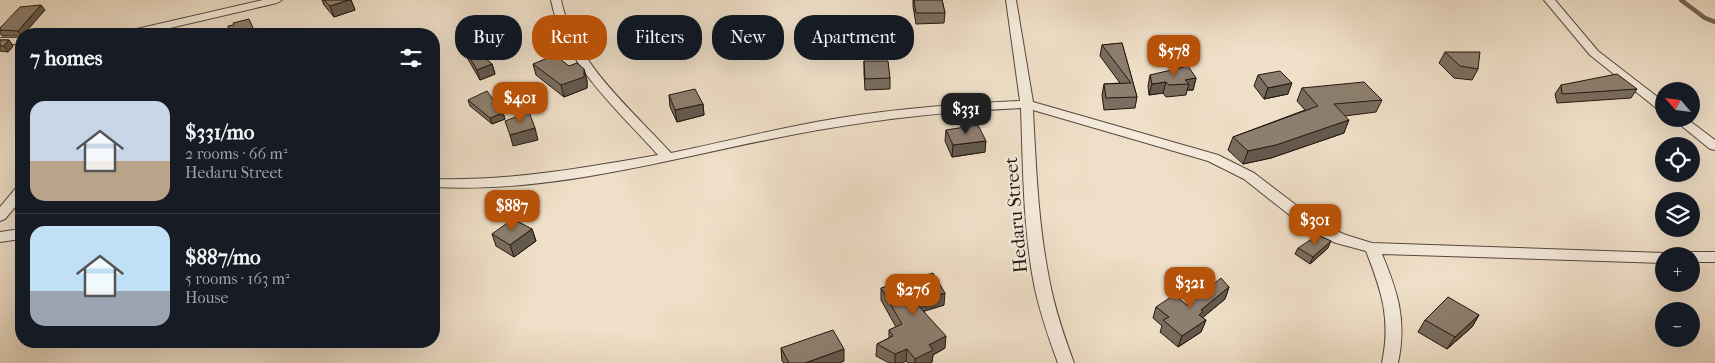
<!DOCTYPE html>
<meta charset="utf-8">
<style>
body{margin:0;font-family:"IM FELL French Canon",serif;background:#242831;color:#f1f3f6;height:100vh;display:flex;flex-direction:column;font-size:19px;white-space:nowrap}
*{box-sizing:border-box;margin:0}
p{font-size:16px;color:#9ea1a6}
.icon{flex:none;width:28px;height:28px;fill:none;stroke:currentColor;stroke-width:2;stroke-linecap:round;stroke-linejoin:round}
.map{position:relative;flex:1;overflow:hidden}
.panel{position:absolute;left:15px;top:28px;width:425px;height:320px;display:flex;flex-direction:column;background:#171b24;border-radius:20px;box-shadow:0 5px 20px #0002}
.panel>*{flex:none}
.hud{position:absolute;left:455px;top:15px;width:475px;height:45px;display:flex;gap:10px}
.needle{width:32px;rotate:298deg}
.controls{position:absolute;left:1655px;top:82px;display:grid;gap:10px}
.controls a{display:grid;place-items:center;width:45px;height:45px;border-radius:50%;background:#171b24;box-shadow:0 5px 20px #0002;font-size:25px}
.price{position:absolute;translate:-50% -42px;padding:0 11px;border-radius:10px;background:#b45309;color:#fff;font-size:16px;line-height:32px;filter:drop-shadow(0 1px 2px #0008)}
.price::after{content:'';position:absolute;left:50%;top:30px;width:15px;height:11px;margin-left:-8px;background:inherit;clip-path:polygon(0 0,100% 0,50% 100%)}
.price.on{background:#222;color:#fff}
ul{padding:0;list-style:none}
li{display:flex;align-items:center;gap:15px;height:125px;padding:0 15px}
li+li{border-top:1px solid #363941}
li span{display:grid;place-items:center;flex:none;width:140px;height:100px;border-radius:15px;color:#555}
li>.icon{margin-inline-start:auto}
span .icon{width:60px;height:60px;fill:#fffc;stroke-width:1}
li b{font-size:21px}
h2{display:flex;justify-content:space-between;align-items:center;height:60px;padding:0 15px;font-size:21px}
.tag{padding:0 18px;border-radius:20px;background:#171b24;box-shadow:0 5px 20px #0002;font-size:18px;line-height:45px}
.tag.on{background:#b45309;color:#fff}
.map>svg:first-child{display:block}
</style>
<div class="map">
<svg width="1715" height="363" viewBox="0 0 1715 363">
<rect width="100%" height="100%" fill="#f0e0c9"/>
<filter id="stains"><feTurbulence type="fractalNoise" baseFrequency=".004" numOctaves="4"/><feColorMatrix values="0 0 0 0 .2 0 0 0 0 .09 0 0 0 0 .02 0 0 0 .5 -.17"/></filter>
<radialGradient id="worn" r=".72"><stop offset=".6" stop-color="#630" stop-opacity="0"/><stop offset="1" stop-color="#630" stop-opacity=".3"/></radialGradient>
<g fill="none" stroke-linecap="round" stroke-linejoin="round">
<!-- stream -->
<polyline stroke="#736658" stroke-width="4.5" points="1681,0 1705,18 1715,22"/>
<defs>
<g id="minor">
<polygon points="263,0 282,0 277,3 144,34 123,34 128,31"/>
<path d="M551,0h10c13,62 69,108 110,153 48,-10 97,-22 145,-31 67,-12 136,-18 204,-21l-14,-101h10l17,102 185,53 36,18 67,51 25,11 26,8 292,10 7,3h-7v7l-282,-9c16,39 25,66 16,109h-16c9,-44 0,-71 -16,-112l-30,-8 -25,-11 -67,-53 -36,-18 -175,-51c3,56 5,113 16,168 5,29 15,58 25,85h-16c-10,-27 -20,-56 -25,-84 -10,-56 -10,-114 -12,-171 -68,3 -136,10 -203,22 -127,22 -254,64 -384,57v-8c77,2 149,-11 224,-24 -41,-46 -95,-92 -107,-155z"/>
<polygon points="1544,0 1555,0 1598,51 1664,102 1664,112 1660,111 1590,55"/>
<rect x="0" y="38" width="21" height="6"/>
<polygon points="1673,119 1687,119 1715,140 1715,150 1710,149"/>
<polygon points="21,187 21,200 5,219 0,221 0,207 16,188"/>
<polygon points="21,229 21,239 0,242 0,232"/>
<polygon points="1691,252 1715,252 1715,262 1691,262 1691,256 1684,256 1686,253"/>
</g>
</defs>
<!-- minor casing -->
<use href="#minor" stroke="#55483d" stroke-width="2"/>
<!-- minor -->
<use href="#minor" fill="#f5ebdc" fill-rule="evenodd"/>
</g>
<!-- wall -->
<g fill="#796d5f" stroke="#21160e">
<polygon points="322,0 351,0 355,10 334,17 324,5"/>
<polygon points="913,0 942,0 945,13 944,23 916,24 913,6"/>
<polygon points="45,10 21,34 21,36 2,36 0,33 0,28"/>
<polygon points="458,38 492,64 495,74 480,80 461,47"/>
<polygon points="0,40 9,40 13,46 8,52 0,51"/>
<polygon points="1122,43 1137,97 1135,108 1104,110 1102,95 1104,84 1120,83 1100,56 1102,45"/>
<polygon points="1445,52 1478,69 1472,80 1454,78 1439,63"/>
<polygon points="864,61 890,78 890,89 865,90 864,73"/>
<polygon points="533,64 569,66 584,69 587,81 587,88 564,97 536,75"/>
<polygon points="1150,75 1196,78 1193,90 1187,90 1186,95 1166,97 1163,93 1149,95 1148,86"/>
<polygon points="1258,75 1288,94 1264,99 1254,86"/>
<polygon points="1561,85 1637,89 1631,98 1557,103 1555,94"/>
<polygon points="1302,88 1382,100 1376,112 1345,116 1344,133 1271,158 1243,164 1228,150 1233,137 1305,110 1297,101"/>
<polygon points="669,95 703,104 704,115 677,122 670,107"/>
<polygon points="468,100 503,113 505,119 492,124 470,106"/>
<polygon points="946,130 985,152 952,157 945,141"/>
<polygon points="532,229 536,241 514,257 496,246 492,234"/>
<polygon points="1298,248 1328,248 1310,264 1295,254"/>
<polygon points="1229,287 1225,299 1202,318 1206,320 1201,332 1178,347 1160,332 1162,326 1153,318 1156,307 1187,305"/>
<polygon points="881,288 944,305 924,311 945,348 933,355 932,362 930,363 908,363 906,361 902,363 889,363 876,356 877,344 889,338 889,330 896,327 881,300"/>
<polygon points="1479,315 1472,327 1447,349 1418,332 1425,320"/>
<polygon points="781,348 844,361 839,363 784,363 782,361"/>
</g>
<!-- shaded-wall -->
<g fill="#63594e" stroke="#21160e">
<polygon points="349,0 351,0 355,10 334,17 330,6"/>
<polygon points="41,5 45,10 24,34 21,34 21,36 18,31"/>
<polygon points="9,40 13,46 8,52 4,46"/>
<polygon points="492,64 495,74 480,80 477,70"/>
<polygon points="584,69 587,81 587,88 564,97 561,85"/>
<polygon points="1196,78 1193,90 1187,90 1189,84 1185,80"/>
<polygon points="1166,82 1163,93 1149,95 1152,84"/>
<polygon points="1292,83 1288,94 1264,99 1268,88"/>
<polygon points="703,104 704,115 677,122 675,110"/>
<polygon points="503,113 505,119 492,124 490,118"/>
<polygon points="1349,120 1344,133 1271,158 1243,164 1248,151"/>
<polygon points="535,128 538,140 513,146 510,135"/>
<polygon points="986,141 985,152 952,157 953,145"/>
<polygon points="532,229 536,241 514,257 510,245"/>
<polygon points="1331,241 1328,248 1310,264 1313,257"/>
<polygon points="1229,287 1225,299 1201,319 1199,315 1201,310"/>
<polygon points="945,293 944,305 915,314 915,302"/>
<polygon points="1479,315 1472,327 1447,349 1455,337"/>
<polygon points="1206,320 1201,332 1178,347 1182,336"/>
<polygon points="946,336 945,348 933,355 932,362 930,363 915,363 915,359 929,345"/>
<polygon points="844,349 844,361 839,363 805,363"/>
<polygon points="907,349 906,361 902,363 895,363 895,354"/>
</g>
<!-- building -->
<g fill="#8d7f6f" stroke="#21160e">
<polygon points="324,0 349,0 330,6"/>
<polygon points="914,0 942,0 945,13 916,13"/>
<polygon points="41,5 18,31 0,30 0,28 20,7"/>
<polygon points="249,19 253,28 253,34 229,34 228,26 234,25 233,23"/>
<polygon points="460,36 492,64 477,70 458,38"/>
<polygon points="0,40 9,40 4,46 0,46"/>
<polygon points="1122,43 1137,97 1106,98 1104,84 1131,83 1102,45"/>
<polygon points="1445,52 1480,52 1478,69 1460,66"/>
<polygon points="555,55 569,66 577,63 584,69 584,77 561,85 533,64"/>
<polygon points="864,61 888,61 890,78 865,79"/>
<polygon points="1188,66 1196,78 1185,80 1189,84 1169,85 1166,82 1152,84 1150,75"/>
<polygon points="1280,71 1292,83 1268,88 1258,75"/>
<polygon points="1617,74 1637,89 1562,94 1561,85"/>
<polygon points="1364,82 1382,100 1334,104 1349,120 1276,145 1248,151 1233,137 1318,106 1302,88"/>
<polygon points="695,89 703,104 675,110 669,95"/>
<polygon points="487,91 503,113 490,118 468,100"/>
<polygon points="529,112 535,128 510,135 505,121"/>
<polygon points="978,125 986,141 953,145 946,130"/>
<polygon points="513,219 532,229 510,245 492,234"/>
<polygon points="1318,235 1331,241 1313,257 1298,248"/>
<polygon points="933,273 945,293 915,302 946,336 929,345 933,350 915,359 907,349 895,354 877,344 893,336 889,330 902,324 881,288"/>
<polygon points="1221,278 1229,287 1201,310 1203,312 1199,315 1206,320 1182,336 1163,320 1169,317 1156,307 1174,295 1187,305"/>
<polygon points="1448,297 1479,315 1455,337 1425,320"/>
<polygon points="833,330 844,349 805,363 789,363 781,348"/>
</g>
<g text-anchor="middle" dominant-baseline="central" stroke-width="4.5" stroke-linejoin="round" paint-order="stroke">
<!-- street labels -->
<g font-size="19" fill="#21160e" stroke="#f5ebdc">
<text transform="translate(1016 215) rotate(-95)">Hedaru Street</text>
</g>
</g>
<rect width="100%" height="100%" filter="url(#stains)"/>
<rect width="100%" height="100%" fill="url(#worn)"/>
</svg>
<div class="controls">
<a><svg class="needle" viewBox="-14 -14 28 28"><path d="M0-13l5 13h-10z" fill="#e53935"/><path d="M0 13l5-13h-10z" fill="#9ea1a6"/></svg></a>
<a><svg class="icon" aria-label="locate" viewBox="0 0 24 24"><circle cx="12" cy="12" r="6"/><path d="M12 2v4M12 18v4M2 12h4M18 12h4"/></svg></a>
<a><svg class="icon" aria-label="layers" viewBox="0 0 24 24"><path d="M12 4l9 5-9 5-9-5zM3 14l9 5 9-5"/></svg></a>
<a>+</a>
<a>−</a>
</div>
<b class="price" style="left:1174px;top:77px">$578</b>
<b class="price" style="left:520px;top:124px">$401</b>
<b class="price on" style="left:966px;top:135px">$331</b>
<b class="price" style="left:512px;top:232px">$887</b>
<b class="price" style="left:1315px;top:246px">$301</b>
<b class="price" style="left:1190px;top:309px">$321</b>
<b class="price" style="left:913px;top:316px">$276</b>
<div class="hud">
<a class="tag">Buy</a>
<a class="tag on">Rent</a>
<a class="tag">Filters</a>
<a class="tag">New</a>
<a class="tag">Apartment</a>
</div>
<section class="panel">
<h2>7 homes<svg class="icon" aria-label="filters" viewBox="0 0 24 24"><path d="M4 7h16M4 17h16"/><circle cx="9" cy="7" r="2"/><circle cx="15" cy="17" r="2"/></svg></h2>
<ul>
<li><span style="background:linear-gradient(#c9d6e8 60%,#b9a48a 0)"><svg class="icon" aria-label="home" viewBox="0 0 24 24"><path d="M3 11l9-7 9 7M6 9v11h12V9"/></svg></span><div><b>$331/mo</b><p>2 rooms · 66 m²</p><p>Hedaru Street</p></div></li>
<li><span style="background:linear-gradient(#bfe0f5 65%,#9aa5b1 0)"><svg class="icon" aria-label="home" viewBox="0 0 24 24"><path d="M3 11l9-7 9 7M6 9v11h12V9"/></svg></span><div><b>$887/mo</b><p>5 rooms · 163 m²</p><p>House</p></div></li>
</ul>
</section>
</div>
